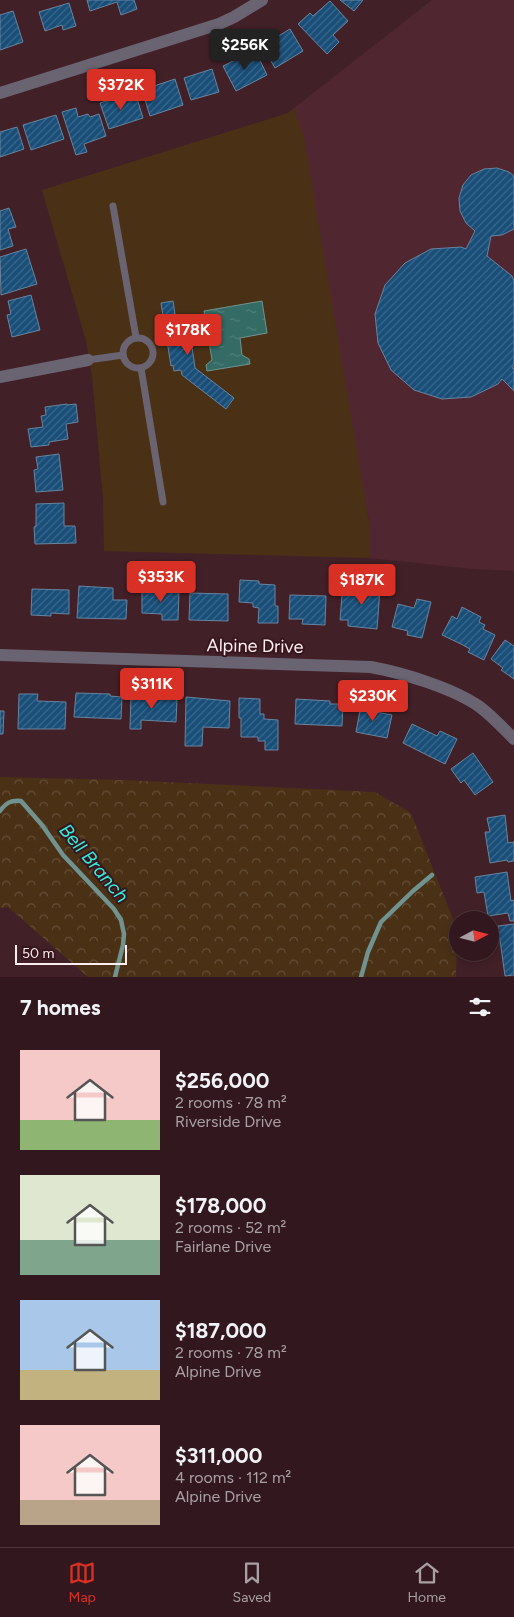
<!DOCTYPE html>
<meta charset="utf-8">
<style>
body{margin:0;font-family:Figtree,sans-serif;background:#3d252b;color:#f1f3f6;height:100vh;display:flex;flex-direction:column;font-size:19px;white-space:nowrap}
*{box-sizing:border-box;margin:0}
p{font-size:16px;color:#a8a0a4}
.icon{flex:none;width:28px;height:28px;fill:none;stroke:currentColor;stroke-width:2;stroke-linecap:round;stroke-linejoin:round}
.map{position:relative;height:977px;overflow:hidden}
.sheet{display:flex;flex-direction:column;background:#32181e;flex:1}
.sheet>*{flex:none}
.needle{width:32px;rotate:83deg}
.controls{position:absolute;left:449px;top:911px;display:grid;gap:10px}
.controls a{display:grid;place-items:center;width:50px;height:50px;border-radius:50%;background:#32181e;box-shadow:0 2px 8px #0003,0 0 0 1px #4d373c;font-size:25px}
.scale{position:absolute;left:15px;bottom:12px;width:112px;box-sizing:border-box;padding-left:5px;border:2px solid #fdeff1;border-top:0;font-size:14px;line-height:18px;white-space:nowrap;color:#fdeff1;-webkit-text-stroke:4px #37161e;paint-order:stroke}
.price{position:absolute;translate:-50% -42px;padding:0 11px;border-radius:5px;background:#d93025;color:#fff;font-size:16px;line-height:32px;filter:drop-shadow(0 1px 2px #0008)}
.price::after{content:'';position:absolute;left:50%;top:30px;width:15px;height:11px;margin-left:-8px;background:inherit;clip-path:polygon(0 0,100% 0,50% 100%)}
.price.on{background:#222;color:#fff}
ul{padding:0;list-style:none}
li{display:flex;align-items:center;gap:15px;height:125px;padding:0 20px}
li span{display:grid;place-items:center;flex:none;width:140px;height:100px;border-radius:0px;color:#555}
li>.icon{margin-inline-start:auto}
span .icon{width:60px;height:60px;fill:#fffc;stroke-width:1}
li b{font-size:21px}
h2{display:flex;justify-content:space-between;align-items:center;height:60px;padding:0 20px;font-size:21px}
.dock{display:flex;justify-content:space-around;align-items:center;height:70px;border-top:1px solid #4d373c;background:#32181e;font-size:14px;color:#a8a0a4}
.dock a{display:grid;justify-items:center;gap:2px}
.dock .on{color:#d93025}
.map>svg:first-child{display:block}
</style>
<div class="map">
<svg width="514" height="977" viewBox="0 0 514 977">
<defs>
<pattern id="forest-crowns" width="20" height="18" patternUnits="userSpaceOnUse" patternTransform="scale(1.25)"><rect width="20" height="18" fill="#4a3116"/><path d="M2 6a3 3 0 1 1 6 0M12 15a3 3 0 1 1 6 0" fill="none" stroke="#654f38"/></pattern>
<pattern id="water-ripples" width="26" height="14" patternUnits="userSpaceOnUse" patternTransform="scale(1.25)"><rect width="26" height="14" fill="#346b65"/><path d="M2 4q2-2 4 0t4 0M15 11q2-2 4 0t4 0" fill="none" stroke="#52807c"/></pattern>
<pattern id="building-hatch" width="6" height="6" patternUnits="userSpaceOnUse" patternTransform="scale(1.25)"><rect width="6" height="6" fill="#194e78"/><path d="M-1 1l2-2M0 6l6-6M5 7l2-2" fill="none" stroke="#3b688c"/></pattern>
</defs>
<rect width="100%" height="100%" fill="#422028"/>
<!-- built -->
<polygon fill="#502630" points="432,0 514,0 514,571 473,569 369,558 369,522 294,108"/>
<!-- forest -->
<polygon fill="url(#forest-crowns)" points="0,777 122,780 375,792 411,813 457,929 456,977 88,977 8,907 0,908"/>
<!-- green -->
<polygon fill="#4a3116" points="294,108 304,138 369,522 369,558 104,551 103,499 92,376 86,341 42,190 288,113"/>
<!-- water -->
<polygon fill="url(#water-ripples)" stroke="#70938f" points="262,301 267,333 240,338 242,355 249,359 250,364 207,371 206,365 212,360 204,311"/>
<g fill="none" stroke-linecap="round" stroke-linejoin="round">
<!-- stream -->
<g stroke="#70938f" stroke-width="4.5">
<path d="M0,811c6,-8 10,-11 21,-10l21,24 21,30 51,54 7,11 3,14 -1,11 -8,32"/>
<polyline points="361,977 368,952 381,922 413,891 432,875"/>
</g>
</g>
<!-- building -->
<g fill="url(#building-hatch)" stroke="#67849f">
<polygon points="87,0 134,0 137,9 121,15 117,2 90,11"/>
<polygon points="340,0 363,0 354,11"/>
<polygon points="330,1 348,21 333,35 339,42 327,54 298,24 310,13 313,16"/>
<polygon points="69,3 76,26 63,30 62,25 45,31 39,12"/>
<polygon points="13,11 23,42 0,50 0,15"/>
<polygon points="290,29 303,51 275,68 262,46"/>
<polygon points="257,54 267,75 236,91 223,66 243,56 245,60"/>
<polygon points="212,69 219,92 191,100 184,78"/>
<polygon points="175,79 183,105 150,116 142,90"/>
<polygon points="136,95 143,118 109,129 100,103 116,98 117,101"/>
<polygon points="76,108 78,117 88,114 90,117 99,114 106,136 84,144 87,152 76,155 62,112"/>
<polygon points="56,115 64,139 31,150 23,125"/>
<polygon points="17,127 24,149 0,157 0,132"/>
<polygon points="497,168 509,172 514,176 514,229 502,235 491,236 487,256 512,276 514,281 514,366 512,368 514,369 514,391 502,379 498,384 471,397 442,399 414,390 391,370 378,343 375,314 385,285 405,263 431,249 461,247 466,249 475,231 466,223 460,211 459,198 463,185 471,175 484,169"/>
<polygon points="9,208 16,227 8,229 13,246 0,250 0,211"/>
<polygon points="26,249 37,284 1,295 0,257"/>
<polygon points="31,295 40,330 12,337 7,315 11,314 8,301"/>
<polygon points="173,301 176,321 188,319 195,368 234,398 226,409 182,375 181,370 174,371 173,365 171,366 161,303"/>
<polygon points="67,404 67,405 76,404 78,422 66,424 68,439 49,442 49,445 31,447 28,429 43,427 41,416 46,415 45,407"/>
<polygon points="59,454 63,490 36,492 34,470 38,469 36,457"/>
<polygon points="64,503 64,526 75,526 76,543 35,544 34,527 36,526 36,504"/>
<polygon points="362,577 375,578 374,589 380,589 377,629 348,626 348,620 340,620 342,595 361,596"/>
<polygon points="240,580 259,581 259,584 275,585 275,606 278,606 278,623 258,623 259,608 253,607 253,603 239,602"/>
<polygon points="79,586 113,588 113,600 127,600 126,619 77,618"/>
<polygon points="32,589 69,590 69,614 51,613 51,616 31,615"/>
<polygon points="142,589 179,591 178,620 162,620 162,614 142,613"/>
<polygon points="190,593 228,594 228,621 189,620"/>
<polygon points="290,595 326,596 325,625 302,624 303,619 289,619"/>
<polygon points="417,599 431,602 422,638 407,635 408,631 392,627 398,604 414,608"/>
<polygon points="462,607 481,617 479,622 485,625 483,629 495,635 484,660 468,652 470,649 461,644 442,635 452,616 457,619"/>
<polygon points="505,640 514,646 514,679 501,670 503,668 491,659"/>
<polygon points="76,693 110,694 110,696 122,697 121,719 74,717"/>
<polygon points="19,694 38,694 37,701 66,702 65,729 18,729"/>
<polygon points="131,695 165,696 165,699 177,699 176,722 141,720 141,729 130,729"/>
<polygon points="186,697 230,701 229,728 203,727 202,746 185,746"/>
<polygon points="239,698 260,699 260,714 264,714 264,719 278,720 278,750 265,750 265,741 258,741 258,737 241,737 241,718 239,718"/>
<polygon points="296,699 330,701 330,704 343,704 342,726 295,724"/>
<polygon points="361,705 377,709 376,712 392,715 387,738 356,732"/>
<polygon points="0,711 4,711 3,734 0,734"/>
<polygon points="412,724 437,736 440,731 457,739 445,764 403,743"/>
<polygon points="473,753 493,782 475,795 464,780 461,783 451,769"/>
<polygon points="505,815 508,843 514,842 514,861 508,862 507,860 490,863 485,832 490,832 487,818"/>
<polygon points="507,872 511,901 514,900 514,921 510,921 508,913 488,916 484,892 477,893 475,877"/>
<polygon points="514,924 514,975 505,976 498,926"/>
</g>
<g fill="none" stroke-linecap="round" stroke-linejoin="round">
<!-- lane -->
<g stroke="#6a6371" stroke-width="7">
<polyline points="113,206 136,337"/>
<circle cx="138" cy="353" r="15"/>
<polyline points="88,360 123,355"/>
<polyline points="141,368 163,502"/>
</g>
<!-- street -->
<g stroke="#6a6371" stroke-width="12">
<polyline points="0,93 219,24 234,17 262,0"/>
<polyline points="0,377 88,360"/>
<path d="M0,655l371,12c32,6 82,21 109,40 13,10 23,21 34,32"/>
</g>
</g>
<g text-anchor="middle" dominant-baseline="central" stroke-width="4" stroke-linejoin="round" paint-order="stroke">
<!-- street labels -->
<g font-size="18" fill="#fdeff1" stroke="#37161e">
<text transform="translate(255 646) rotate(1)">Alpine Drive</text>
</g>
<!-- water labels -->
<g font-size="19" font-style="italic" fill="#32efdf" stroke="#37161e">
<text transform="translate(94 863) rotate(50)">Bell Branch</text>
</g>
</g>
</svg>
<div class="controls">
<a><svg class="needle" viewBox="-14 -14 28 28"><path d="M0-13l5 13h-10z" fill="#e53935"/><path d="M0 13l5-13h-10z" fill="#a8a0a4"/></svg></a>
</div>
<div class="scale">50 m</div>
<b class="price on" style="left:245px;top:71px">$256K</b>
<b class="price" style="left:121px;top:111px">$372K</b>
<b class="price" style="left:188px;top:356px">$178K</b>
<b class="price" style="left:161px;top:603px">$353K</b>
<b class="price" style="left:362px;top:606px">$187K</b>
<b class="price" style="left:152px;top:710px">$311K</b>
<b class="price" style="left:373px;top:722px">$230K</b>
</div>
<section class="sheet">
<h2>7 homes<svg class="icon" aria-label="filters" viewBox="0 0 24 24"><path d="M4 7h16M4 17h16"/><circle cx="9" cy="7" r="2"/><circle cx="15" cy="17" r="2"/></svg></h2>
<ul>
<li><span style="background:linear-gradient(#f6c9c9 70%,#8fb573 0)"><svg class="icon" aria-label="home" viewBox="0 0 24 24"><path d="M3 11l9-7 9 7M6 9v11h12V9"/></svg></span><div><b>$256,000</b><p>2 rooms · 78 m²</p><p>Riverside Drive</p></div></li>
<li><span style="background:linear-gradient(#dfe7d0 65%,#7fa58c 0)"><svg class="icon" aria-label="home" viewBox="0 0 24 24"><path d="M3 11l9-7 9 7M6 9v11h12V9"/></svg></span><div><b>$178,000</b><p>2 rooms · 52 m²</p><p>Fairlane Drive</p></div></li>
<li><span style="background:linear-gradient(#a9c7e8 70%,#c2b280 0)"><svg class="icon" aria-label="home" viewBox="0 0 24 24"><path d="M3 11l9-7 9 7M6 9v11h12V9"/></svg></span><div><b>$187,000</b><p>2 rooms · 78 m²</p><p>Alpine Drive</p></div></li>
<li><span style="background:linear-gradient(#f6c9c9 75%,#b9a48a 0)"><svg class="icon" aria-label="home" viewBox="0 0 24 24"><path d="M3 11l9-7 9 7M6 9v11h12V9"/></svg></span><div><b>$311,000</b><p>4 rooms · 112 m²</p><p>Alpine Drive</p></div></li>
</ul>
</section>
<nav class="dock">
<a class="on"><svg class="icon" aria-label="map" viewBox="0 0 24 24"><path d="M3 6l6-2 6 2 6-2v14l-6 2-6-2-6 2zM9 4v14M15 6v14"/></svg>Map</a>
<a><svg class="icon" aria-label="saved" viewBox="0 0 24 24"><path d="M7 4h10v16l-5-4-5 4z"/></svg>Saved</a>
<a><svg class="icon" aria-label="home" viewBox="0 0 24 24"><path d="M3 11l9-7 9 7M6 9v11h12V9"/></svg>Home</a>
</nav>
